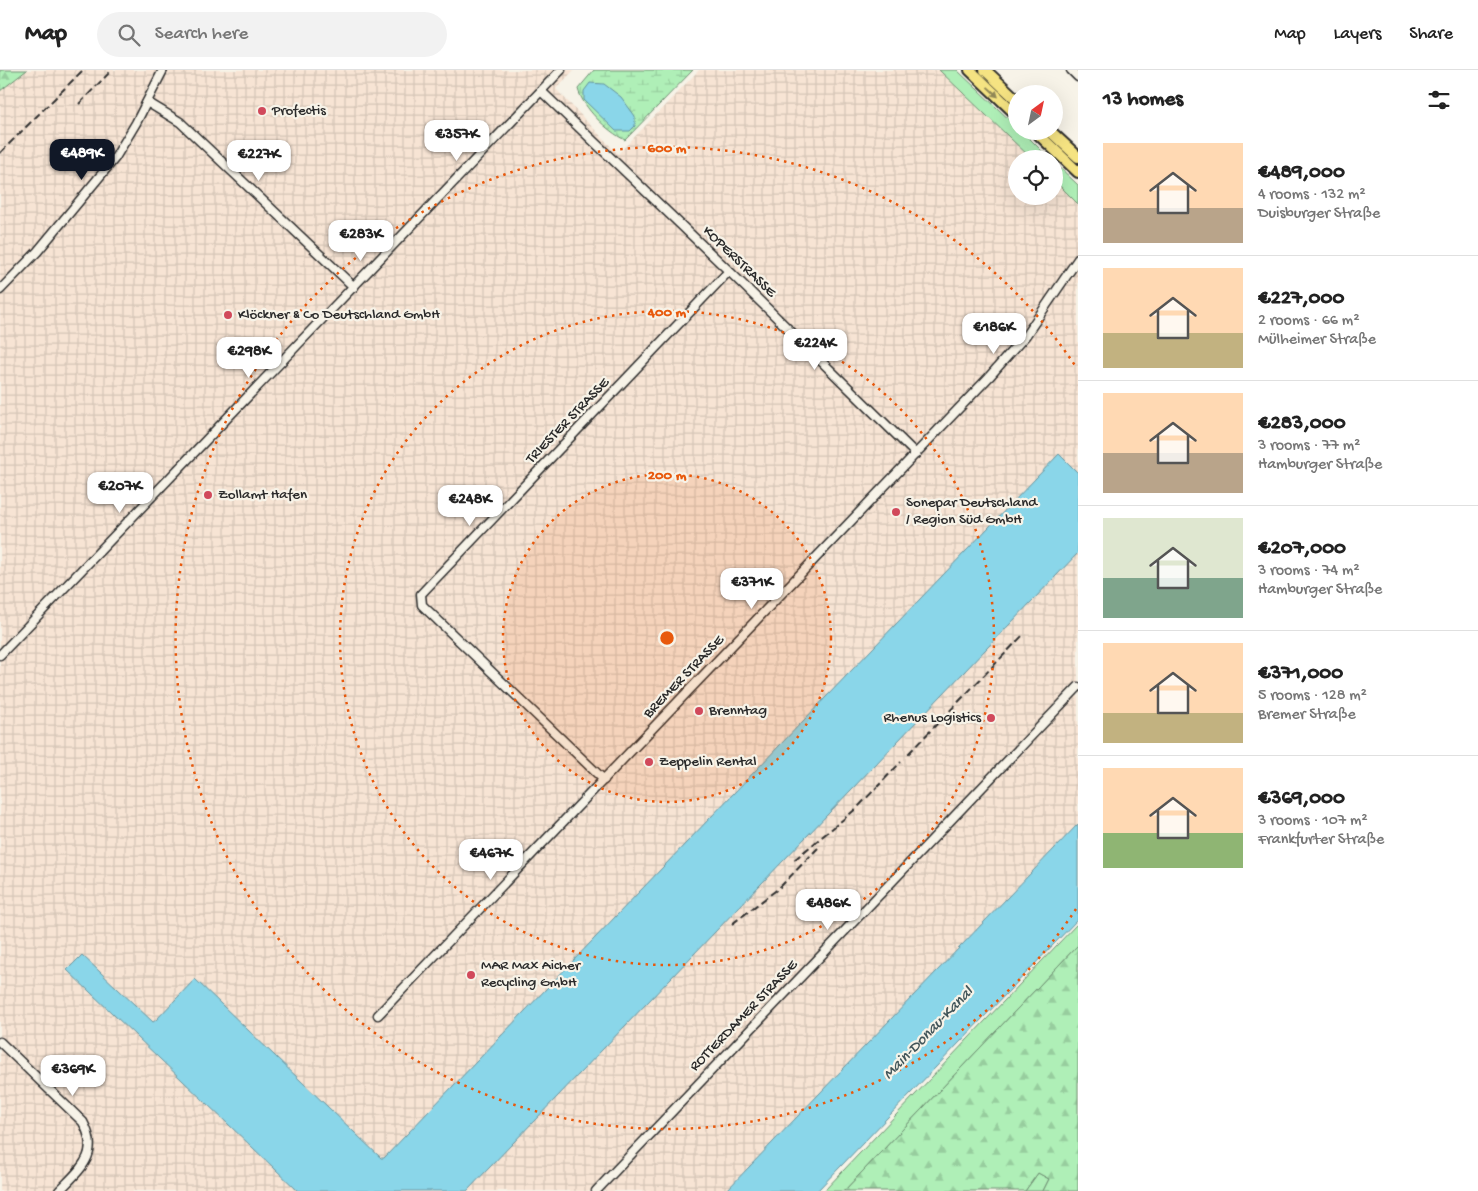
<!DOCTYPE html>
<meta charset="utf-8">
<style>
body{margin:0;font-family:"Gochi Hand",sans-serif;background:#f2f2f2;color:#222;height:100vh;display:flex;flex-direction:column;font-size:19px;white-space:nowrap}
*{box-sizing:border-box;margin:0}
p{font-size:16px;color:#767676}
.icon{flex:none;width:28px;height:28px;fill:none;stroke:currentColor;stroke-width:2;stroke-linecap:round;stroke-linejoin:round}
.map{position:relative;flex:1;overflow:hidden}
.drawer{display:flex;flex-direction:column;background:#fff;width:400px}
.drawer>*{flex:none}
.needle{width:32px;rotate:33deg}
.tools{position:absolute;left:1008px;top:15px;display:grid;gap:10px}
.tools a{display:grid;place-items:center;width:55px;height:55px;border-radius:50%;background:#fff;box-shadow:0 5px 20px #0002;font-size:25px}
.price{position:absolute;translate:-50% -42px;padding:0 11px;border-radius:10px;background:#fff;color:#222;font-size:16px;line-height:32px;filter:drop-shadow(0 1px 2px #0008)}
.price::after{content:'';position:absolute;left:50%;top:30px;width:15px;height:11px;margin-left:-8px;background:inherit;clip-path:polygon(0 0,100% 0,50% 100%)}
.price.selected{background:#111827;color:#fff}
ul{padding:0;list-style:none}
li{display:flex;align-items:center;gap:15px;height:125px;padding:0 25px}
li+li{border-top:1px solid #e0e0e0}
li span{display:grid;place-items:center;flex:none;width:140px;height:100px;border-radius:0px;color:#555}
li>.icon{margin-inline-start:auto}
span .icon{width:60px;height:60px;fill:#fffc;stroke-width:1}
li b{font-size:21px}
h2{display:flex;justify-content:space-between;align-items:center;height:60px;padding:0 25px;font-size:21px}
header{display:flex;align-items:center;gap:30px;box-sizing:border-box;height:70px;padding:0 25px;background:#fff;border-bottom:1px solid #e0e0e0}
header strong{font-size:24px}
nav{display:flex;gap:28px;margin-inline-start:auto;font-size:18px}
.search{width:350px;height:45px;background:#f2f2f2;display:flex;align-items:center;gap:12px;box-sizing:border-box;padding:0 18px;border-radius:28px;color:#767676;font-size:19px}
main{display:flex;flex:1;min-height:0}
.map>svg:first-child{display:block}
</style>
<header>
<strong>Map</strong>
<div class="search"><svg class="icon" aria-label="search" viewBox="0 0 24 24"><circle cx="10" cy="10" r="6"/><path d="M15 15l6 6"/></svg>Search here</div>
<nav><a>Map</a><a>Layers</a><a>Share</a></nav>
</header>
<main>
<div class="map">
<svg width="1078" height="1121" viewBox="0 0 1078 1121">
<defs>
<pattern id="industrial-grid" width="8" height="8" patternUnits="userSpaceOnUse" patternTransform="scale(1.25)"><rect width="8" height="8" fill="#f7e4d4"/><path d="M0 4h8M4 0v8" fill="none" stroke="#d4c4b6"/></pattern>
<pattern id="forest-firs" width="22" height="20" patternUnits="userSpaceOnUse" patternTransform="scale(1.25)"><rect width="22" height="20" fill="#afefb7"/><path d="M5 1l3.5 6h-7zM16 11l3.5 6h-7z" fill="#97cd9e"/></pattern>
<pattern id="wetland-marsh" width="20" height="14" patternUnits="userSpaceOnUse" patternTransform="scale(1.25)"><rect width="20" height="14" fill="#afefb7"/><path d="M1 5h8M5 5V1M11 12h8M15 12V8" fill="none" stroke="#97cd9e"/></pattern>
</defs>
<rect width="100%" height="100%" fill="#f7f3e8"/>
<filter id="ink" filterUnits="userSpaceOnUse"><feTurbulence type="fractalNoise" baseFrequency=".02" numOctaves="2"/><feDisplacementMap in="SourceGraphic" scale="10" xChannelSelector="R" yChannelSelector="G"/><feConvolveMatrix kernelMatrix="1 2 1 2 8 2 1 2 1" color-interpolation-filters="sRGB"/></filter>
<g filter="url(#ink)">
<!-- industrial -->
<polygon fill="url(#industrial-grid)" points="27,0 574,0 556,19 618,84 699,0 939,0 1032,89 1016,89 1016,126 1054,126 1054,110 1078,134 1078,754 726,1121 0,1121 0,21"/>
<!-- grass -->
<g fill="#afefb7" stroke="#6d8d71">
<polygon points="939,0 957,0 1016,56 1016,61 1022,61 1050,89 1032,89"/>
<polygon points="1054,92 1078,115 1078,134 1054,110"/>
<polygon points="1076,855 1078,856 1078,875 844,1121 824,1121"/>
<polygon points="1038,1103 1049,1109 1043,1121 1025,1121"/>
</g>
<!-- forest -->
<g fill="url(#forest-firs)" stroke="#6d8d71">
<polygon points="0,0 27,0 0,21"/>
<polygon points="1078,875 1078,1121 1043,1121 1049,1109 1038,1103 1025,1121 844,1121"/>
</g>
<!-- wetland -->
<path fill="url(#wetland-marsh)" stroke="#6d8d71" d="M594,0h99l-68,70c-18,-9 -42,-32 -47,-51z"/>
<!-- water -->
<g fill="#8ad6e9" stroke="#64929d">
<polygon points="590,13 604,14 621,27 635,46 635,56 630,61 616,61 584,30 584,21"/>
<polygon points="1059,384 1078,403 1078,483 467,1121 298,1121 67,900 82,885 153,952 156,950 195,909 381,1088 384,1088"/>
<polygon points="1078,754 1078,849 817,1121 726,1121"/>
</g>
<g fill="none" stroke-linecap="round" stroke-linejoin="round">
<defs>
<g id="minor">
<polyline points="1071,0 1078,7"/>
<polyline points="541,21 729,201 916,384"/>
<polyline points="147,32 180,52 354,217"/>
<polyline points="0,220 37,182 115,88 136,53 163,0"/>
<polyline points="0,585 561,0"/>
<polyline points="604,710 422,535 421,524 729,201"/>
<polyline points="378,945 989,307 1026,265 1078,189"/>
<path d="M0,972l83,80c18,33 -3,47 -24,69"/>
<polyline points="596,1121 1078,617"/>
</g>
<g id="major">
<polyline points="970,0 1016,44"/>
<polyline points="985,0 1016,29"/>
<polyline points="1035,61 1078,102"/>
<polyline points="1050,61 1078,87"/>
</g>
</defs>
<!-- minor casing -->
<use href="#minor" stroke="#2b2b2b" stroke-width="11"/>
<!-- major casing -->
<use href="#major" stroke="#2b2b2b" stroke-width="14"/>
<!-- minor -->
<use href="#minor" stroke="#f7f3e8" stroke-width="8"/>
<!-- major -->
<use href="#major" stroke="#f5e382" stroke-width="10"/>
<!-- rail -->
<g stroke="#2b2b2b" stroke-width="2" stroke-dasharray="8 4" stroke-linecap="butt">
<polyline points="79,34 112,0"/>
<polyline points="0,83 83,0"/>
<polyline points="908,684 1024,564"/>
<polyline points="794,790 857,738 901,692"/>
<polyline points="732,854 779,818 818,778"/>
</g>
</g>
<!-- one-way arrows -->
<defs><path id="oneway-solid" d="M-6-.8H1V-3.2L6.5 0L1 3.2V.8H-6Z" transform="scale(1.25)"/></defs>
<use fill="#908756" href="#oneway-solid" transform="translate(993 22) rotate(43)"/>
</g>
<!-- distance rings -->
<circle cx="667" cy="568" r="164" fill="#e8590c" fill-opacity=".12"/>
<g fill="none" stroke="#e8590c" stroke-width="2.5" stroke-dasharray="2.5 5">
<circle cx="667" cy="568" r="164"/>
<circle cx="667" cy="568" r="327"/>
<path d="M1076 839A491 491 0 1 1 1076 297"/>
</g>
<!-- markers -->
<g fill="#d1495b" stroke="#f7f3e8" stroke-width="2">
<circle cx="262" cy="41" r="5"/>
<circle cx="228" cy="245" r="5"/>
<circle cx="208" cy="425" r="5"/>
<circle cx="896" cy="442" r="5"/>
<circle cx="699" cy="641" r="5"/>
<circle cx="991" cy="648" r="5"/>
<circle cx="649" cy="692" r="5"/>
<circle cx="471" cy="905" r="5"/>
</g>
<g text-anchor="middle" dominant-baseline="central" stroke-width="4.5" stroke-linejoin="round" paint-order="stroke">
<!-- poi labels -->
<g font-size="15" fill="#2b2b2b" stroke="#f7f3e8" text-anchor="start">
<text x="272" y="41">Profectis</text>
<text x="238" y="245">Klöckner &amp; Co Deutschland GmbH</text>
<text x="218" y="425">Zollamt Hafen</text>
<text x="906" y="433">Sonepar Deutschland<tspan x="906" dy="17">/ Region Süd GmbH</tspan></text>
<text x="709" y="641">Brenntag</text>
<text x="981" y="648" text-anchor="end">Rhenus Logistics</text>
<text x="659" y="692">Zeppelin Rental</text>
<text x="481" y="896">MAR Max Aicher<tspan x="481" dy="17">Recycling GmbH</tspan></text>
</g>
<!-- street labels -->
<g font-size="15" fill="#2b2b2b" stroke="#f7f3e8">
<text transform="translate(739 192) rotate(44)">KOPERSTRASSE</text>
<text transform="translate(568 351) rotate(-46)">TRIESTER STRASSE</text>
<text transform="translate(684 607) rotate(-46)">BREMER STRASSE</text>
<text transform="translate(744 946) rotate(-46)">ROTTERDAMER STRASSE</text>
</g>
<!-- water labels -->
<g font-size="16" font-style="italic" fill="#43565a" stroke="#f7f3e8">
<text transform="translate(929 964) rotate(-46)">Main-Donau-Kanal</text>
</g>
</g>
<circle cx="667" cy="568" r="8" fill="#e8590c" stroke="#f7f3e8" stroke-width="2.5"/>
<g font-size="15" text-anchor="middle" font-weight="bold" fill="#e8590c" stroke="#f7f3e8" stroke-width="4.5" stroke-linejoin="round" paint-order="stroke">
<text x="667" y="82">600 m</text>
<text x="667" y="246">400 m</text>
<text x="667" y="409">200 m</text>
</g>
</svg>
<div class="tools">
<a><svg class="needle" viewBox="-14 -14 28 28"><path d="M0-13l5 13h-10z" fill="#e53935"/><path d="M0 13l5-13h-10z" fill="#767676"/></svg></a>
<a><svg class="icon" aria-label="locate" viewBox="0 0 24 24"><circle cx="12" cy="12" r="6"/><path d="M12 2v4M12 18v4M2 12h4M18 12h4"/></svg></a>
</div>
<b class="price" style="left:457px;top:92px">€357K</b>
<b class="price selected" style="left:82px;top:111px">€489K</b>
<b class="price" style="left:259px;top:112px">€227K</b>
<b class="price" style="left:361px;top:192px">€283K</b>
<b class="price" style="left:994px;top:285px">€186K</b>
<b class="price" style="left:815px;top:301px">€224K</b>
<b class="price" style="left:249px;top:309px">€298K</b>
<b class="price" style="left:120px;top:444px">€207K</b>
<b class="price" style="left:470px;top:457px">€248K</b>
<b class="price" style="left:752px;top:540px">€371K</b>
<b class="price" style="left:491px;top:811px">€467K</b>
<b class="price" style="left:828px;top:861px">€486K</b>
<b class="price" style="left:73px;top:1027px">€369K</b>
</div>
<section class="drawer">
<h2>13 homes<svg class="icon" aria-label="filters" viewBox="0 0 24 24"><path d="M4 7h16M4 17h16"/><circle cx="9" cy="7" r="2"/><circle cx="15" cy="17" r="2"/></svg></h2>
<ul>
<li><span style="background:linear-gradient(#ffd9b3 65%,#b9a48a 0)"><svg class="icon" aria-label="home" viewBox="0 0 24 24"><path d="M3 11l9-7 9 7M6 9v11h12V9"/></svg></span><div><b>€489,000</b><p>4 rooms · 132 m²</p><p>Duisburger Straße</p></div></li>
<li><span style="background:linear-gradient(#ffd9b3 65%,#c2b280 0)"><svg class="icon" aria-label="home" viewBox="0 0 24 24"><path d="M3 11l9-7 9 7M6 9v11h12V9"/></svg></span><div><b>€227,000</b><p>2 rooms · 66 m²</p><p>Mülheimer Straße</p></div></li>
<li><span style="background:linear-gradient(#ffd9b3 60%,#b9a48a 0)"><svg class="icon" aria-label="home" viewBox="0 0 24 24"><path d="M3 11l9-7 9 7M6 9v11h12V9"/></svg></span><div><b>€283,000</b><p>3 rooms · 77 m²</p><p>Hamburger Straße</p></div></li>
<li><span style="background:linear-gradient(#dfe7d0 60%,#7fa58c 0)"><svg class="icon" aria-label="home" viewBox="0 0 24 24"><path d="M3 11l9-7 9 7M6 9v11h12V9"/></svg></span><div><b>€207,000</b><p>3 rooms · 74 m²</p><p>Hamburger Straße</p></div></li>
<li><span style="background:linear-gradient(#ffd9b3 70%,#c2b280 0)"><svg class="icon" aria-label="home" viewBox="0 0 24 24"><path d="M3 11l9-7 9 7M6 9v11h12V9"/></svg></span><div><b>€371,000</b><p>5 rooms · 128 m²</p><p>Bremer Straße</p></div></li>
<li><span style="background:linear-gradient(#ffd9b3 65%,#8fb573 0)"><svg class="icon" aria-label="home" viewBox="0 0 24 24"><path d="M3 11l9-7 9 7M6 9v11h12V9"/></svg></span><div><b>€369,000</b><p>3 rooms · 107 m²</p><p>Frankfurter Straße</p></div></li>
</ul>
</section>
</main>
